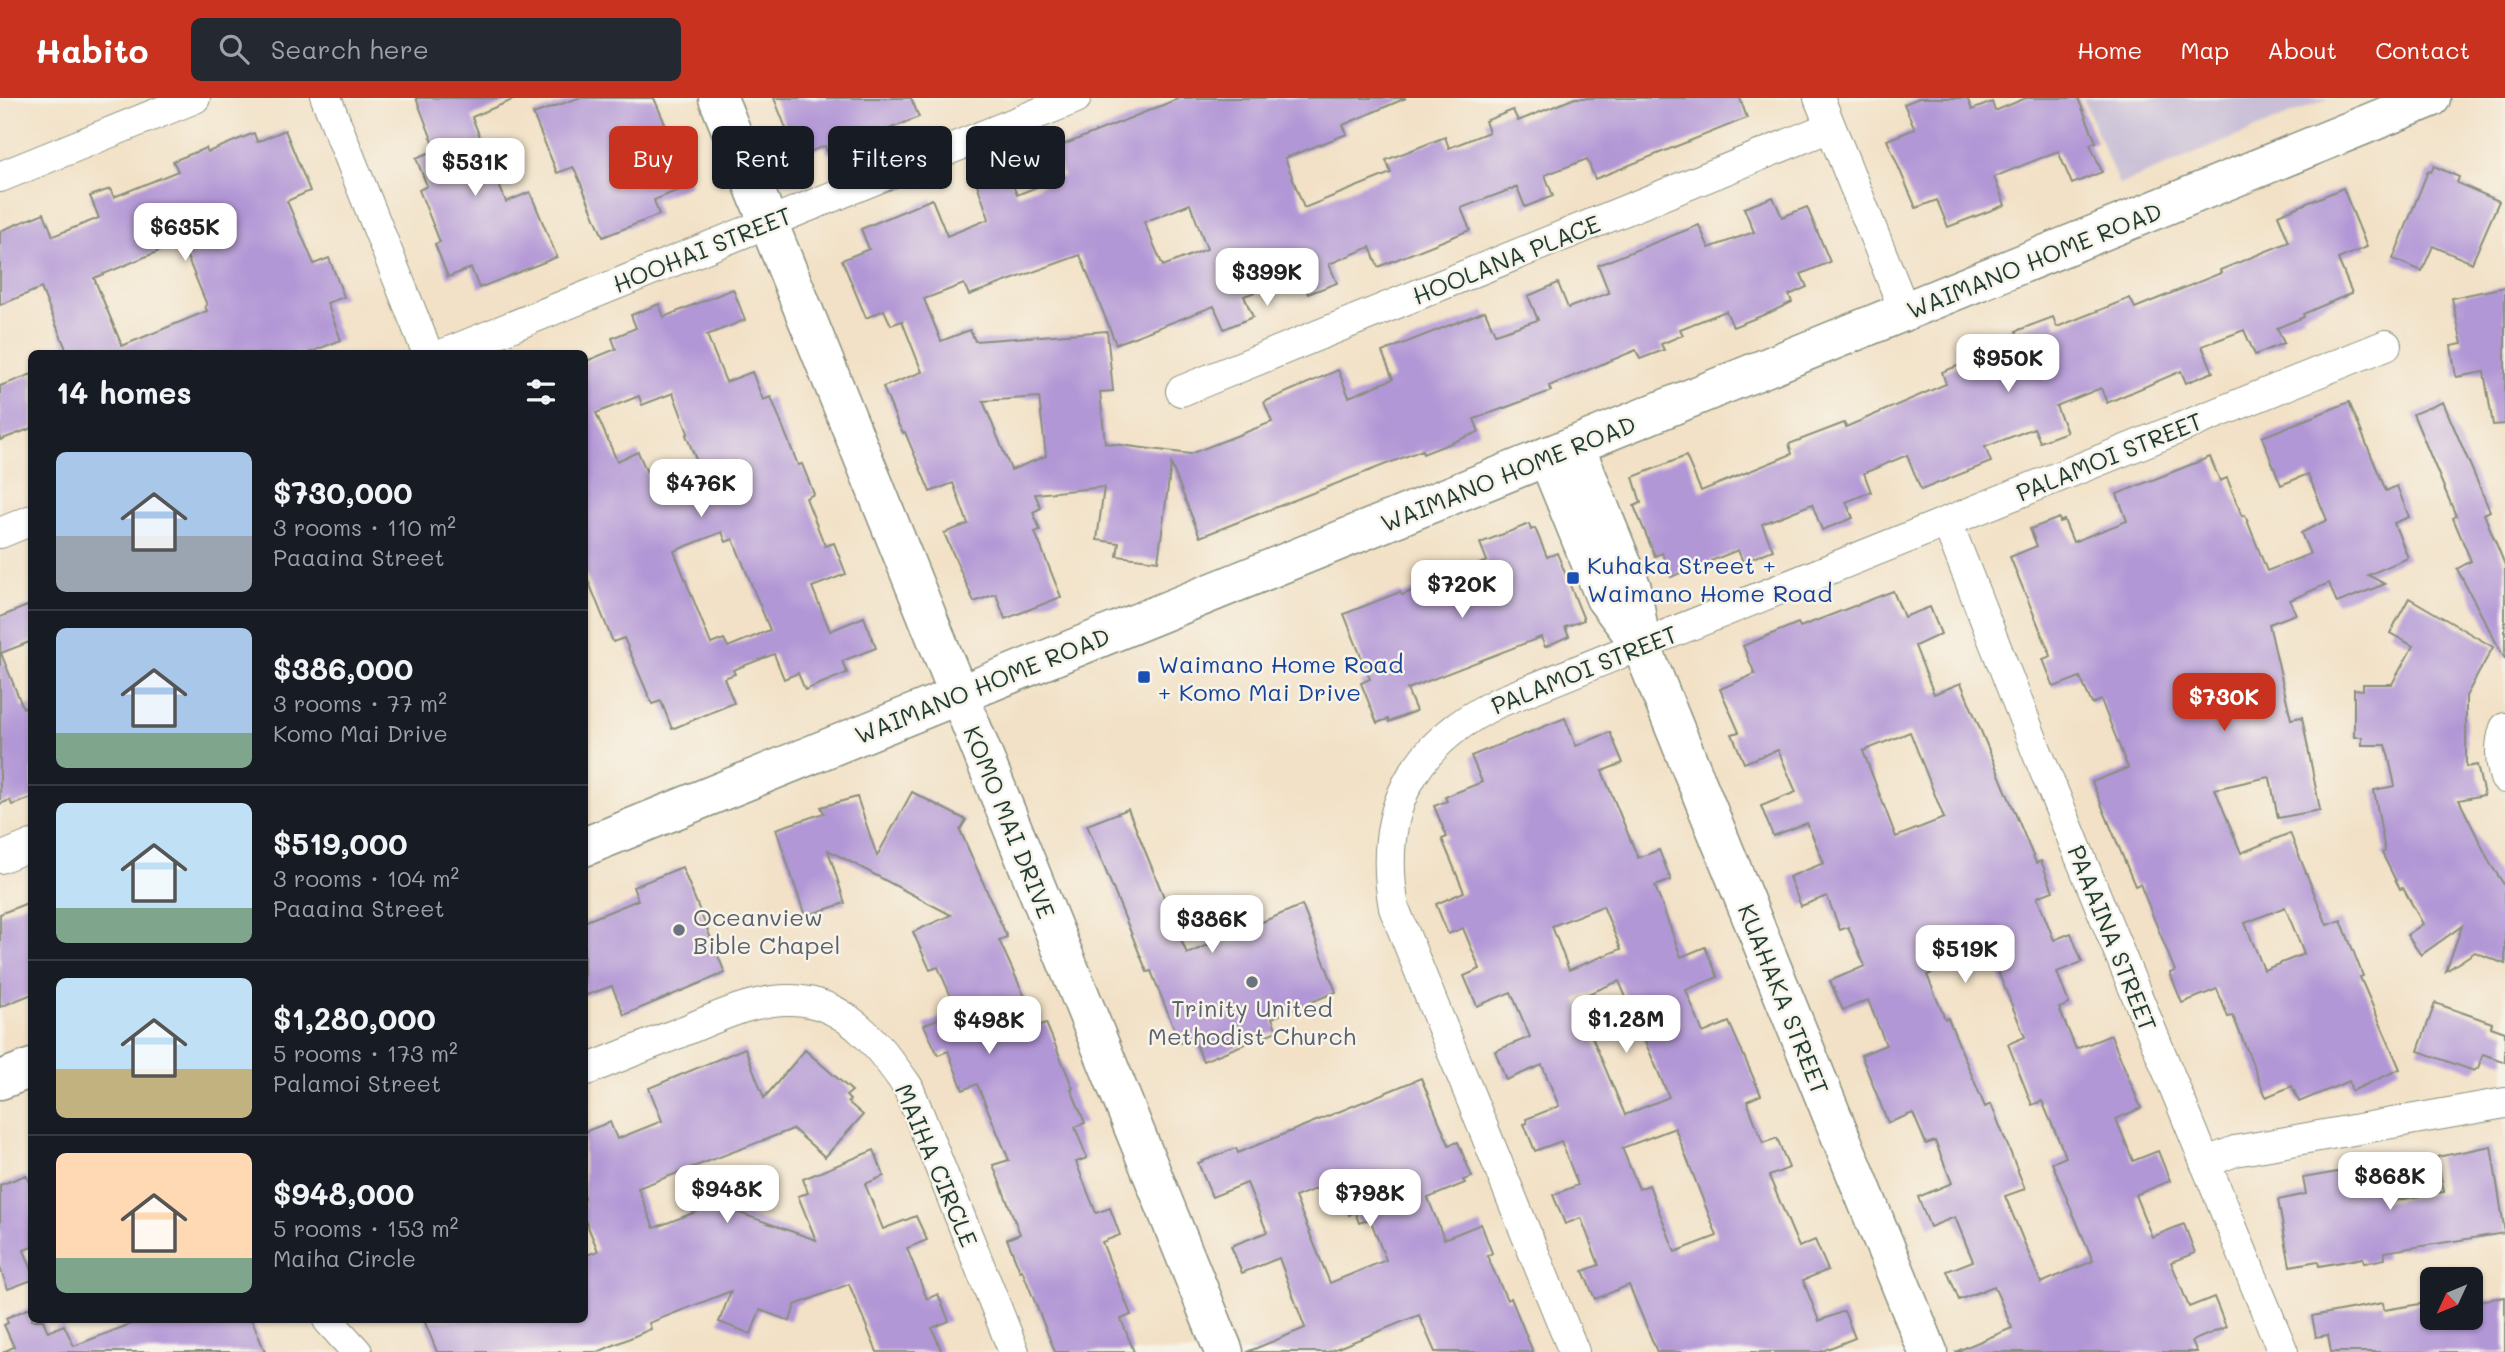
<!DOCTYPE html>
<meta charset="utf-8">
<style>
body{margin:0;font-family:Mali,sans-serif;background:#242831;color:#f1f3f6;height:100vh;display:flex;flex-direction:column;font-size:26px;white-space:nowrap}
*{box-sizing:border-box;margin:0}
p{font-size:23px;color:#9ea1a6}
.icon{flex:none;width:38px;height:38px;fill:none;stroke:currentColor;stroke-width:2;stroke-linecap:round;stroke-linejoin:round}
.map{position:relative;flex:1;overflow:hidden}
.side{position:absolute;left:28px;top:252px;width:560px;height:973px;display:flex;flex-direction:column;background:#171b24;border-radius:10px;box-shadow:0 2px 5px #0004}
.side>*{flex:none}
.top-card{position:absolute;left:609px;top:28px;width:665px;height:63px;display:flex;gap:14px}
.needle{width:46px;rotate:226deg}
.tools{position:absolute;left:2420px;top:1169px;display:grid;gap:14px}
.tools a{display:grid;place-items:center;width:63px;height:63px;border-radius:10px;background:#171b24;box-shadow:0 2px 5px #0004;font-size:35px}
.price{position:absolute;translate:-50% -60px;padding:0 16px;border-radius:14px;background:#fff;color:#222;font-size:23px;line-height:46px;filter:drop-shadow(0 2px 4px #0008)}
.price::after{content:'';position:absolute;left:50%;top:42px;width:21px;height:16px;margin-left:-10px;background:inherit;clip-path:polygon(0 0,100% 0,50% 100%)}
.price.active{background:#c8321e;color:#fff}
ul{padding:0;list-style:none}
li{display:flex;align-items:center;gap:21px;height:175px;padding:0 28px}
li+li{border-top:2px solid #363941}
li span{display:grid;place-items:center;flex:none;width:196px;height:140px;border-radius:10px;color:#555}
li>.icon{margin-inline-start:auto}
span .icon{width:84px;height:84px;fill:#fffc;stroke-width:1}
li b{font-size:30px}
h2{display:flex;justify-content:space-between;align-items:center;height:84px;padding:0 28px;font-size:30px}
.tag{padding:0 24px;border-radius:10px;background:#171b24;box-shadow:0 2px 5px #0004;font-size:24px;line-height:63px}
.tag.active{background:#c8321e;color:#fff}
header{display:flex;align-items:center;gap:42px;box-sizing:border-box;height:98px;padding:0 35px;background:#c8321e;color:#fff}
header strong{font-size:33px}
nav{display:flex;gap:38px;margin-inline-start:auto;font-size:24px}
.search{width:490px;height:63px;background:#242831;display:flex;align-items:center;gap:18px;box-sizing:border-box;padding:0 24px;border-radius:10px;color:#9ea1a6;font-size:26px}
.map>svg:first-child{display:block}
</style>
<header>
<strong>Habito</strong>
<div class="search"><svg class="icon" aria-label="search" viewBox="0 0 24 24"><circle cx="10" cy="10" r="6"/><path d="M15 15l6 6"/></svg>Search here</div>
<nav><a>Home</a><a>Map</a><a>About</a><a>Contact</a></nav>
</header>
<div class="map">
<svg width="2505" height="1254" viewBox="0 0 2505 1254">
<rect width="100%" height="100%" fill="#f7f3e8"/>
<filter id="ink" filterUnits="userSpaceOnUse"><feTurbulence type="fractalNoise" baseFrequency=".0143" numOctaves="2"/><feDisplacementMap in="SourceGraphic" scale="14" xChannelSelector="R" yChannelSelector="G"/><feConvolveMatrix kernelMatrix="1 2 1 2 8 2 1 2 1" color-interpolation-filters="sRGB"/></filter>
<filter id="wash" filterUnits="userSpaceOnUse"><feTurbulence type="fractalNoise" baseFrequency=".00686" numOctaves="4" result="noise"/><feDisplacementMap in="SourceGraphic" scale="28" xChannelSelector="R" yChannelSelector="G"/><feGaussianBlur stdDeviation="1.57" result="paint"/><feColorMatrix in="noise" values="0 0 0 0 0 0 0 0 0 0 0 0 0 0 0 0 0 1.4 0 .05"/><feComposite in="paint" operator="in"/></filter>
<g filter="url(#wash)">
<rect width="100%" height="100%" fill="#f2e1c6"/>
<!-- industrial -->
<polygon fill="#c9bfd7" points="2083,0 2330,0 2119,87"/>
<g id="blocks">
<!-- building -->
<g fill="#b297d6" fill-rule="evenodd">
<polygon points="416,0 517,0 472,19 506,104 530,94 557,159 479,190 471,170 448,179 435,146 440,144 419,92 427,88 416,60 436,52"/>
<polygon points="578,0 654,0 691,87 654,102 659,117 603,139 576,74 573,69 557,75 533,16"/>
<polygon points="774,0 911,0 919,19 828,56 825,48 797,58"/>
<path d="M1180,0h226l-63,27 4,9 -62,24 19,50 87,-35 -5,-13 59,-23 4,11 40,-16 -4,-11 28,-11 5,11 57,-23h165l7,20 -152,61 -8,-20 -42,16 8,21 -28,11 -8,-20 -56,21 9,22 -92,37 -8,-20 -41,17 8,19 -29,11 -8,-19 -56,21 9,21 -29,12 -10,-23 -98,38 -36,-89 -111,40 -5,-11 -40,15 17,42 29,-11 5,11 132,-10 6,60 -13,1 5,51 85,11 82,-32 -8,-20 74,-32 11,27 44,-18 -11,-27 103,-41 10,23 43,-14 -10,-24 30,-13 10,25 41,-15 -11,-28 101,-40 10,23 45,-16 -10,-24 29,-11 9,20 25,-10 23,55 -29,12 6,13 -18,8 3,7 -21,10 -38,15 -7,-16 -46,18 3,6 -22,9 3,6 -24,9 -4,-9 -87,36 2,5 -77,28 5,13 -56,22 -1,-4 -222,87 -29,-73 -13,97 -41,-5 2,-13 -22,-3 7,-53 -69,7 6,14 -8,4 7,18 -5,2 26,65 -56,22 -9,-25 -22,8 -30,-69 24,-9 -15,-41 -23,9 -25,-60 -2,1 -5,-9 -15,-37 39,-15 -20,-51 -11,4 -7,-15 -18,8 -24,-58 27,-11 -8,-20 71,-30 15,37 42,-17 -13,-38 30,-12 11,26 47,-19 -11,-27zM1190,106l17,45 -44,17 -19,-44zM1039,299l7,59 -35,14 -28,-69z"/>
<polygon points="1919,0 1967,0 1972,12 1992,4 1995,13 2026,0 2078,0 2096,44 2090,46 2102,74 2072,86 2058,53 1994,79 2005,107 1948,129 1937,102 1916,110 1887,42 1915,31 1904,6"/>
<path d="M285,32l25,61 -23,10 27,63 15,-6 15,39 -17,6 14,37 -35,14h-238l-27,-66 -41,17v-74l44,-18 9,23 46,-18 -9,-22 20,-7 4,8 64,-26 -5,-10 33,-13 2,4 46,-19 3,9zM181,144l26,63 -2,1 2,5 -85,35 -28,-68z"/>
<polygon points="2434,68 2459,79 2457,85 2499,103 2472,165 2433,148 2422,173 2393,161 2428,73 2431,74"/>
<polygon points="2343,90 2367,149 2338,161 2352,195 2303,216 2304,219 2277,230 2284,245 2255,257 2244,232 2202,248 2213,274 2186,285 2181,273 2107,305 2101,290 2056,308 2067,334 2040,344 2034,330 1985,349 1991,364 1921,392 1907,357 1864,375 1871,394 1846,404 1853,420 1822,432 1812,406 1762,426 1773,452 1743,464 1738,452 1671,479 1662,455 1655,458 1634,408 1641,405 1633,379 1686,358 1701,393 1792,356 1789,346 1844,325 1846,329 1946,286 1942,274 2020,243 2016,233 2053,219 2057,229 2130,200 2135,210 2221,175 2220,172 2289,144 2278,117"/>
<polygon points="2505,189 2505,326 2493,327 2484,274 2456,279 2451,248 2462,246 2452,200"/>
<path d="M733,191l12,31 -38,15 19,47 26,-10 11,28 8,-3 27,68 4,-1 12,30 -8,4 19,48 9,-3 12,31 -34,13 18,44 34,-14 12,31 -34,13 5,12 -42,17 -7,-17 -14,6 -10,-25 -41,16 2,4 -11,4 10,25 -62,26 -11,-28 -9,3 -28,-66 -11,4 -29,-72v-208l32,-13 -4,-11 24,-10 -5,-13 28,-11 5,13zM673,295l15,40 -2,2 20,49 -46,18 -22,-50 -21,9 -21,-48 43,-17 3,9zM722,434l4,10 7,-3 37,91 -42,17 -4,-8 -13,5 -37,-93z"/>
<polygon points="32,276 32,330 0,342 0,288"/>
<path d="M2349,304l37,89 11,-5 12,31 -15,6 14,35 -40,17 17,9 -48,19 -8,-20 -39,17 6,14 -27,10 22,95 11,-2 18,93 -42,8 -8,-40 -2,-1 -53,12 26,64 49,-20 37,92 14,-5 22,56 -3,1 40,92 -48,22 -3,-10 -50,21 -7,-16 -26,11 -33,-81 -5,1 -11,-28 -35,14 -12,-30 5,-2 -35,-87 -5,2 -43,-104 36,-14 -27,-68 -9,4 -12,-27 -26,10 -11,-28 8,-3 -41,-99 27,-11 -7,-17 29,-11 1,4 4,-2 9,22 54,-21 -10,-27 93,-37 10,24 7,-3 15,38 3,-1 22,56 43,-17 -9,-21 26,-13 -19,-46 -27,11 -19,-48zM2285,809l19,47 -40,16 -19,-47z"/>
<polygon points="2443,304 2490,413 2484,416 2505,467 2505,561 2457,471 2471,463 2453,420 2456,418 2413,316"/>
<polygon points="1529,426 1531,432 1535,430 1547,459 1557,455 1584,522 1565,529 1569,538 1545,549 1541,539 1407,591 1416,613 1389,624 1388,621 1377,625 1361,585 1370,581 1344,516 1400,494 1402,497 1487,463 1480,445"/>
<path d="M1893,493l11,26 26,-10 11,27 -26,12 19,48 27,-11 75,180 5,-2 12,30 -16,6 17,43 17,-7 11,29 -25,10 12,32 -10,4 17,41 35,-14 30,73 -25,11 17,42 25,-10 12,30 -35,14 17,42 32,-13 11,29 -24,9 18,45 25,-10 12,30 -34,14 5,11h-242l57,-24 -18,-42 -35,14 -12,-29 26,-10 -18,-44 -25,10 -12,-30 34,-14 -17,-42 -9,3 -13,-31 -25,10 -27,-68 25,-10 -18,-45 -25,10 -13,-29 35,-15 -17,-39 -8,3 -13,-34 -26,10 -12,-29 35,-14 -17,-40 -34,13 -12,-30 35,-14 -18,-42 -34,13 -12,-29 7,-2 -19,-43 35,-15 -12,-28 55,-23 2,4zM1910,634l34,86 -48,19 -33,-86zM1989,852l36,87 -17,7 24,61 10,-4 24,56 -14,6 41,98 -52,22 -36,-87 20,-7 -34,-85 -6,3 -37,-89 -3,1 -18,-44z"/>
<polygon points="2409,500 2493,549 2466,598 2466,669 2477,667 2484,697 2459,702 2491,767 2505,788 2505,866 2475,854 2446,873 2462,828 2421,857 2407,837 2423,826 2403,790 2400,791 2382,755 2385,753 2374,692 2395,688 2386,647 2362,647 2362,639 2354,639 2354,591 2363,592 2363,586 2392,586 2413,548 2390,535"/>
<polygon points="32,506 32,543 1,555 23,610 32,606 32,700 12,707 10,702 0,706 0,519"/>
<path d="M1565,620l11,28 34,-14 13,31 -21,8 36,87 21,-8 12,30 -16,6 26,71 24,-10 13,30 -32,13 17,43 26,-11 32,73 -14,6 16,42 14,-5 12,30 -20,8 30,71 16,-7 13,30 -25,10 16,41 25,-10 11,27 -35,14h-163l-28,-67 -34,14 -12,-28 16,-6 -18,-47 -16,6 -12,-29 25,-10 -17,-44 -26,10 -11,-27 3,-1 -1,-4 33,-13 -17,-41 -36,15 -11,-29 35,-14 -19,-45 -34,14 -13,-30 16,-7 -17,-41 -15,6 -12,-30 28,-12 -22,-53 5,-2 -13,-31 13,-5 -2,-4 37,-15 -11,-26zM1603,808l18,43 -52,21 -17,-44zM1619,883l50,116 -44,18 -49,-116zM1675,1030l42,108 -42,16 -26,-67 -10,4 -17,-41z"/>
<polygon points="912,694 966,722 960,732 1007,839 999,842 1038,928 1046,925 1073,990 1071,991 1085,1025 1075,1029 1087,1060 1076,1064 1096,1115 1110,1110 1120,1137 1102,1144 1131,1217 1121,1221 1134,1254 1055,1254 1022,1172 1020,1173 1007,1141 1020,1136 993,1067 1009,1062 977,986 963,992 948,953 938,957 924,927 957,912 938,869 930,872 913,834 951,817 828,752 845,805 805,818 776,731 824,715 821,709 857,699 877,758"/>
<polygon points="1128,711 1187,856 1302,807 1336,894 1272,920 1277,933 1203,963 1195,944 1191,946 1189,941 1180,945 1151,873 1147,874 1087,727"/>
<polygon points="682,769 725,875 624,917 612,888 584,898 584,824 638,802 633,789"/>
<polygon points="32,803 32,896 0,909 0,816"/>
<polygon points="2435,905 2492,925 2491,929 2505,934 2505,964 2483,956 2478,970 2474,973 2418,953"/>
<polygon points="745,950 764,1000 805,952 852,993 846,998 850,1002 848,1004 863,1017 825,1059 793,1031 638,1090 654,1130 727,1102 731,1112 816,1142 798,1098 808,1095 803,1081 874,1052 884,1078 865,1086 883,1131 916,1118 927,1142 907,1150 927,1201 938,1196 949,1223 932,1230 942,1254 877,1254 849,1186 795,1207 790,1223 760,1212 751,1236 719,1224 731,1193 649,1225 651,1231 598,1254 437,1254 424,1222 584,1222 584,1158 598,1153 584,1119 584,1034 610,1024 617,1041 662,1023 649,990"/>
<path d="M1421,980l28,67 9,-3 14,35 -9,3 2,3 -37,15 16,41 37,-15 11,29 -5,3 20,44 4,-2 22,54h-98l-16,-37 -91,37h-81l58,-24 -26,-70 -37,15 -11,-27 36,-14 -20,-49 -35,14 -14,-34 38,-15 2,5zM1335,1083l14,34 6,-3 4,11 11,-4 16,41 -56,23 -35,-86z"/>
<polygon points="2491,1048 2505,1135 2384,1154 2385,1161 2364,1165 2363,1160 2319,1168 2318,1163 2290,1168 2278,1102 2306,1096 2303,1080 2378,1067 2385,1104 2444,1094 2437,1059"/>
<polygon points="26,1077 32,1090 32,1149 24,1152 32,1172 32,1182 8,1191 0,1170 0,1087"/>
<polygon points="2505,1199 2505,1254 2331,1254 2328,1237 2316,1239 2312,1218 2383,1205 2384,1212 2432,1204 2432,1220 2471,1220 2471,1204"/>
<polygon points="32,1209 32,1222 43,1222 48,1234 64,1227 74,1248 141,1222 252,1222 265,1254 3,1254 14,1249 4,1227 8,1225 6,1220"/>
</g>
</g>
</g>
<g filter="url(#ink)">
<use href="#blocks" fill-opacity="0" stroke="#888f7d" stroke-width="2"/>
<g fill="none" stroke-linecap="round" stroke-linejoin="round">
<defs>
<g id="street">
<polyline points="326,0 428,256"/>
<polyline points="1819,0 1905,214"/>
<polyline points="0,79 195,0"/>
<polyline points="444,256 1076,0"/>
<polyline points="1181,293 1830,29"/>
<polyline points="1947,424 2037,654 2283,1254"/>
<polyline points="0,435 32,422"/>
<path d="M2505,630c-6,17 -5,33 0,50"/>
<polyline points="0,760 32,747"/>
<path d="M584,973c32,-13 64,-26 95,-38 39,-16 82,-38 124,-32 48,6 80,50 105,86l106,265"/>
<polyline points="2205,1065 2235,1053 2505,1005"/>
<polyline points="328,1222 357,1254"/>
<path d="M1574,1254l-180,-444c-17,-96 16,-162 103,-205l889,-358"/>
</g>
<g id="secondary">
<polyline points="718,0 1224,1254"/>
<polyline points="1575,348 1632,490 1641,547 1928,1254"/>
<polyline points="1547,358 1605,500 1638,543"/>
<polyline points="584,749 2431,0"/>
<polyline points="0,982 32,970"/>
</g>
</defs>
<!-- street casing -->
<use href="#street" stroke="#888f7d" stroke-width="32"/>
<!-- secondary casing -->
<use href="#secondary" stroke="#888f7d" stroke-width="41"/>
<!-- street -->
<use href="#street" stroke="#fff" stroke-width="30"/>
<!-- secondary -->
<use href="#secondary" stroke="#fff" stroke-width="38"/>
</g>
</g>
<!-- markers -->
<g fill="#1a4fb4" stroke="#f7f3e8" stroke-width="2.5">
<rect x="1566" y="473" width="14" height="14" rx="3.5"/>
<rect x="1137" y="572" width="14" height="14" rx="3.5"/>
</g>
<g fill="#6b7280" stroke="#f7f3e8" stroke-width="2.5">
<circle cx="679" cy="832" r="7"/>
<circle cx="1252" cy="884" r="7"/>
</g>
<g text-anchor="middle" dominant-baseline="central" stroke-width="5" stroke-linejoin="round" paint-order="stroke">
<!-- street labels -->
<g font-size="24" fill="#1f3d34" stroke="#f7f3e8">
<text transform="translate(702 151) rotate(-22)">HOOHAI STREET</text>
<text transform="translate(1506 161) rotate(-22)">HOOLANA PLACE</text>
<text transform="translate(2034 162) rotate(-22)">WAIMANO HOME ROAD</text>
<text transform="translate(2109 358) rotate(-22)">PALAMOI STREET</text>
<text transform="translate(1508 375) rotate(-22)">WAIMANO HOME ROAD</text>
<text transform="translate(1584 571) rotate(-22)">PALAMOI STREET</text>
<text transform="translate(982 587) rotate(-22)">WAIMANO HOME ROAD</text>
<text transform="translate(1010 724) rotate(68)">KOMO MAI DRIVE</text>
<text transform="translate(2113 840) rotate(68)">PAAAINA STREET</text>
<text transform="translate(1784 901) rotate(68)">KUAHAKA STREET</text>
<text transform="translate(937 1067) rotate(67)">MAIHA CIRCLE</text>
</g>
<!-- transit labels -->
<g font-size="24" fill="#164399" stroke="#f7f3e8" text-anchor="start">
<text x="1587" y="466">Kuhaka Street +<tspan x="1587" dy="28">Waimano Home Road</tspan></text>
<text x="1158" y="565">Waimano Home Road<tspan x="1158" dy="28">+ Komo Mai Drive</tspan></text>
</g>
<!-- worship labels -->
<g font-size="24" fill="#5b616d" stroke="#f7f3e8" text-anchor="start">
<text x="693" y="818">Oceanview<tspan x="693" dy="28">Bible Chapel</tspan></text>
<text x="1252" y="909" text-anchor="middle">Trinity United<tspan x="1252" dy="28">Methodist Church</tspan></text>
</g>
</g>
</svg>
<div class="tools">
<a><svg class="needle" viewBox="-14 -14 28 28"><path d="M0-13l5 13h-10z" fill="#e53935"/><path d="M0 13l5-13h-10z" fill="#9ea1a6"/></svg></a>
</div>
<b class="price" style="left:475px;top:100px">$531K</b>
<b class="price" style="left:185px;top:165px">$635K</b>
<b class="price" style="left:1267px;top:210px">$399K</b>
<b class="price" style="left:2008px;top:296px">$950K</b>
<b class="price" style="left:701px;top:421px">$476K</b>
<b class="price" style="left:1462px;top:522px">$720K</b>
<b class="price active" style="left:2224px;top:635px">$730K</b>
<b class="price" style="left:1212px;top:857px">$386K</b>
<b class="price" style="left:1965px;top:887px">$519K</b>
<b class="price" style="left:1626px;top:957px">$1.28M</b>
<b class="price" style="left:989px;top:958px">$498K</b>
<b class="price" style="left:2390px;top:1114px">$868K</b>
<b class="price" style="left:727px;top:1127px">$948K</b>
<b class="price" style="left:1370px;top:1131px">$798K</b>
<div class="top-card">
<a class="tag active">Buy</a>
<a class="tag">Rent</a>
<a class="tag">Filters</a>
<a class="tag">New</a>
</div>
<section class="side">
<h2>14 homes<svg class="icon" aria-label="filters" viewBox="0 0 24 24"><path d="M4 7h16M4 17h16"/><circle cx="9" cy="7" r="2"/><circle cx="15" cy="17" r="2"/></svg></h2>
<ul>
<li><span style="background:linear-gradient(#a9c7e8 60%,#9aa5b1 0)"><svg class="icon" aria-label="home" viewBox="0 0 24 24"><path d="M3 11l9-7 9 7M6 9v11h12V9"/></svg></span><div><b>$730,000</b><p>3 rooms · 110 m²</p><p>Paaaina Street</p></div></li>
<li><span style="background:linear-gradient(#a9c7e8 75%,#7fa58c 0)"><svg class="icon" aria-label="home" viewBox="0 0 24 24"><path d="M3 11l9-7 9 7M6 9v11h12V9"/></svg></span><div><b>$386,000</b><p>3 rooms · 77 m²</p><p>Komo Mai Drive</p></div></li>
<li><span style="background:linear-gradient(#bfe0f5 75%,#7fa58c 0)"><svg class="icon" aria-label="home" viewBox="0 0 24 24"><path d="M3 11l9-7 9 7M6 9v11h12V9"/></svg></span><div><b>$519,000</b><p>3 rooms · 104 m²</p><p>Paaaina Street</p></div></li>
<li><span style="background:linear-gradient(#bfe0f5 65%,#c2b280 0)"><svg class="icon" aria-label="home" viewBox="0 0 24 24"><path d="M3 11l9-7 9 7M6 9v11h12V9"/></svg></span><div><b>$1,280,000</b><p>5 rooms · 173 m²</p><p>Palamoi Street</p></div></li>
<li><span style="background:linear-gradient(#ffd9b3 75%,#7fa58c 0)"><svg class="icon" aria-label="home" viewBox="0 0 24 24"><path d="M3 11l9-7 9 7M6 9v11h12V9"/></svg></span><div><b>$948,000</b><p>5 rooms · 153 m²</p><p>Maiha Circle</p></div></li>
</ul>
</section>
</div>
